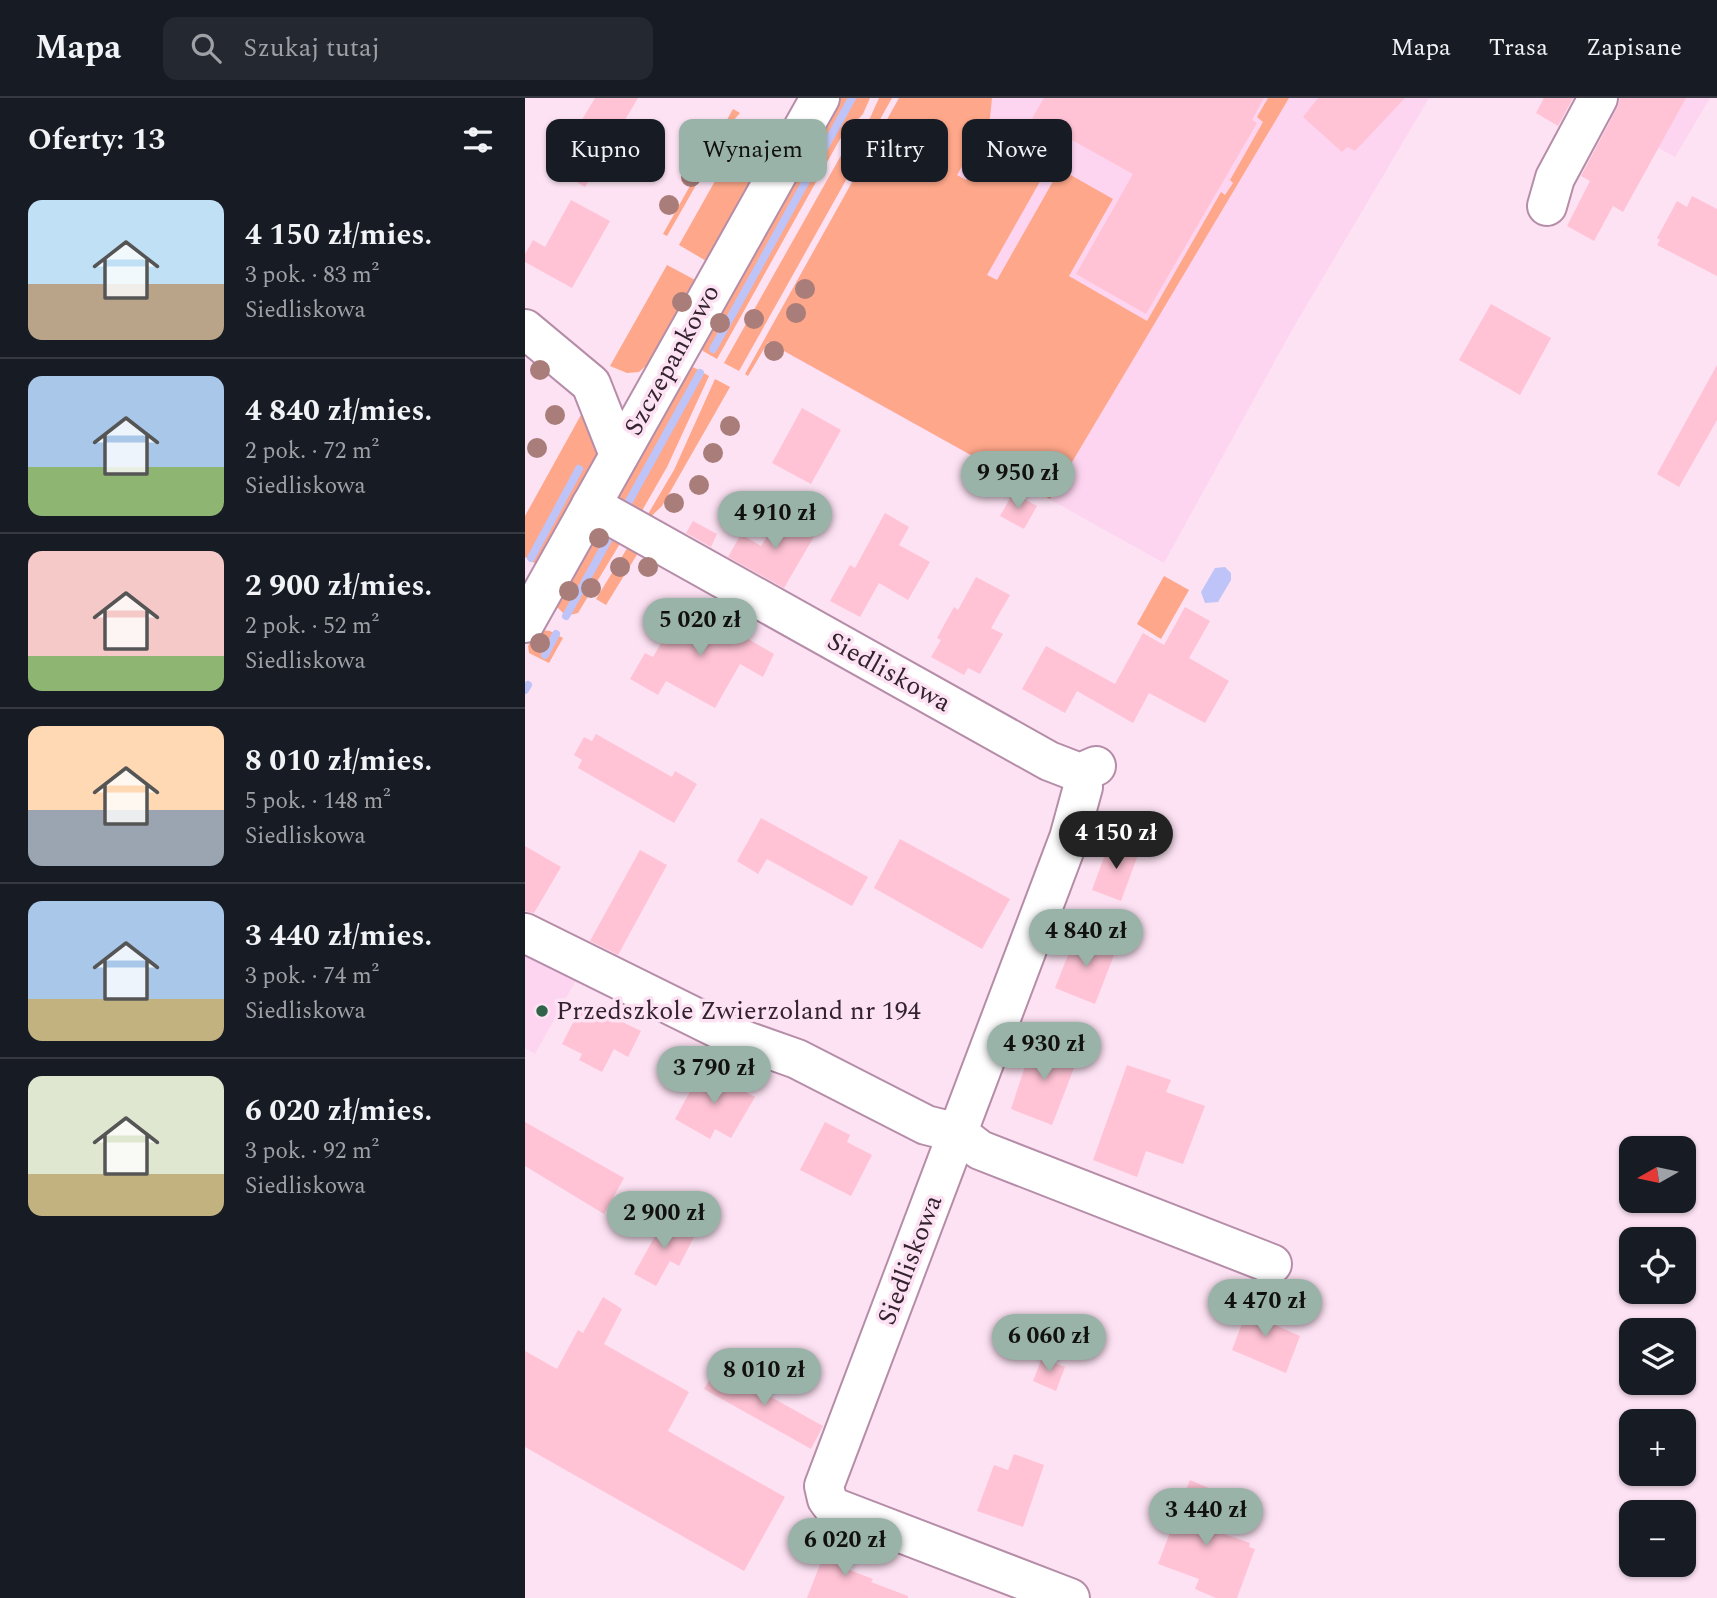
<!DOCTYPE html>
<html lang="pl">
<meta charset="utf-8">
<style>
body{margin:0;font-family:Spectral,serif;background:#242831;color:#f1f3f6;height:100vh;display:flex;flex-direction:column;font-size:26px;white-space:nowrap}
*{box-sizing:border-box;margin:0}
p{font-size:23px;color:#9ea1a6}
.icon{flex:none;width:38px;height:38px;fill:none;stroke:currentColor;stroke-width:2;stroke-linecap:round;stroke-linejoin:round}
.map{position:relative;flex:1;overflow:hidden}
.panel{display:flex;flex-direction:column;background:#171b24;width:525px}
.panel>*{flex:none}
.top-card{position:absolute;left:21px;top:21px;width:665px;height:63px;display:flex;gap:14px}
.needle{width:46px;rotate:261deg}
.tools{position:absolute;left:1094px;top:1038px;display:grid;gap:14px}
.tools a{display:grid;place-items:center;width:77px;height:77px;border-radius:14px;background:#171b24;box-shadow:0 2px 5px #0004;font-size:35px}
.price{position:absolute;translate:-50% -60px;padding:0 16px;border-radius:24px;background:#9ab3a8;color:#111;font-size:23px;line-height:46px;filter:drop-shadow(0 2px 4px #0008)}
.price::after{content:'';position:absolute;left:50%;top:42px;width:21px;height:16px;margin-left:-10px;background:inherit;clip-path:polygon(0 0,100% 0,50% 100%)}
.price.on{background:#222;color:#fff}
ul{padding:0;list-style:none}
li{display:flex;align-items:center;gap:21px;height:175px;padding:0 28px}
li+li{border-top:2px solid #363941}
li span{display:grid;place-items:center;flex:none;width:196px;height:140px;border-radius:14px;color:#555}
li>.icon{margin-inline-start:auto}
span .icon{width:84px;height:84px;fill:#fffc;stroke-width:1}
li b{font-size:30px}
h2{display:flex;justify-content:space-between;align-items:center;height:84px;padding:0 28px;font-size:30px}
.pill{padding:0 24px;border-radius:14px;background:#171b24;box-shadow:0 2px 5px #0004;font-size:24px;line-height:63px}
.pill.on{background:#9ab3a8;color:#111}
header{display:flex;align-items:center;gap:42px;box-sizing:border-box;height:98px;padding:0 35px;background:#171b24;border-bottom:2px solid #363941}
header strong{font-size:33px}
nav{display:flex;gap:38px;margin-inline-start:auto;font-size:24px}
.search{width:490px;height:63px;background:#242831;display:flex;align-items:center;gap:18px;box-sizing:border-box;padding:0 24px;border-radius:14px;color:#9ea1a6;font-size:26px}
main{display:flex;flex:1;min-height:0}
.map>svg:first-child{display:block}
</style>
<header>
<strong>Mapa</strong>
<div class="search"><svg class="icon" aria-label="search" viewBox="0 0 24 24"><circle cx="10" cy="10" r="6"/><path d="M15 15l6 6"/></svg>Szukaj tutaj</div>
<nav><a>Mapa</a><a>Trasa</a><a>Zapisane</a></nav>
</header>
<main>
<section class="panel">
<h2>Oferty: 13<svg class="icon" aria-label="filters" viewBox="0 0 24 24"><path d="M4 7h16M4 17h16"/><circle cx="9" cy="7" r="2"/><circle cx="15" cy="17" r="2"/></svg></h2>
<ul>
<li><span style="background:linear-gradient(#bfe0f5 60%,#b9a48a 0)"><svg class="icon" aria-label="home" viewBox="0 0 24 24"><path d="M3 11l9-7 9 7M6 9v11h12V9"/></svg></span><div><b>4 150 zł/mies.</b><p>3 pok. · 83 m²</p><p>Siedliskowa</p></div></li>
<li><span style="background:linear-gradient(#a9c7e8 65%,#8fb573 0)"><svg class="icon" aria-label="home" viewBox="0 0 24 24"><path d="M3 11l9-7 9 7M6 9v11h12V9"/></svg></span><div><b>4 840 zł/mies.</b><p>2 pok. · 72 m²</p><p>Siedliskowa</p></div></li>
<li><span style="background:linear-gradient(#f6c9c9 75%,#8fb573 0)"><svg class="icon" aria-label="home" viewBox="0 0 24 24"><path d="M3 11l9-7 9 7M6 9v11h12V9"/></svg></span><div><b>2 900 zł/mies.</b><p>2 pok. · 52 m²</p><p>Siedliskowa</p></div></li>
<li><span style="background:linear-gradient(#ffd9b3 60%,#9aa5b1 0)"><svg class="icon" aria-label="home" viewBox="0 0 24 24"><path d="M3 11l9-7 9 7M6 9v11h12V9"/></svg></span><div><b>8 010 zł/mies.</b><p>5 pok. · 148 m²</p><p>Siedliskowa</p></div></li>
<li><span style="background:linear-gradient(#a9c7e8 70%,#c2b280 0)"><svg class="icon" aria-label="home" viewBox="0 0 24 24"><path d="M3 11l9-7 9 7M6 9v11h12V9"/></svg></span><div><b>3 440 zł/mies.</b><p>3 pok. · 74 m²</p><p>Siedliskowa</p></div></li>
<li><span style="background:linear-gradient(#dfe7d0 70%,#c2b280 0)"><svg class="icon" aria-label="home" viewBox="0 0 24 24"><path d="M3 11l9-7 9 7M6 9v11h12V9"/></svg></span><div><b>6 020 zł/mies.</b><p>3 pok. · 92 m²</p><p>Siedliskowa</p></div></li>
</ul>
</section>
<div class="map">
<svg width="1192" height="1500" viewBox="0 0 1192 1500">
<rect width="100%" height="100%" fill="#fde2f3"/>
<!-- built -->
<g fill="#fed5f0">
<polygon points="378,0 904,0 767,232 639,465 242,244"/>
<polygon points="1062,0 1185,0 1150,59 1058,8"/>
<polygon points="0,846 55,875 10,956 0,950"/>
</g>
<!-- green -->
<g fill="#fea78a">
<polygon points="309,0 345,0 338,16 315,41 192,261 178,253 173,244"/>
<polygon points="354,0 367,0 214,273 199,265 323,45 345,20"/>
<polygon points="374,0 467,0 465,20 432,77 441,82 474,25 497,38 476,75 485,80 506,43 530,57 462,177 472,182 535,71 588,101 544,178 622,223 696,94 700,97 708,85 705,82 738,24 732,19 743,0 764,0 525,401 243,244 223,278 220,276"/>
<polygon points="208,11 215,15 207,24 142,138 138,136"/>
<polygon points="228,22 254,37 183,164 154,147 217,35"/>
<polygon points="142,167 172,183 126,263 114,274 102,275 85,268"/>
<polygon points="168,269 184,278 142,369 110,425 90,403 149,295"/>
<polygon points="190,281 205,289 137,408 116,428 149,372"/>
<polygon points="62,306 75,358 19,464 11,466 0,459 0,418"/>
<polygon points="73,431 102,434 53,515 41,518 33,510 30,498"/>
<polygon points="109,439 113,455 81,507 71,501"/>
<polygon points="639,478 664,492 636,541 612,526"/>
<polygon points="15,532 25,533 38,540 24,565 4,555 3,548 10,535"/>
</g>
<!-- water -->
<polygon fill="#bec4f8" points="700,469 706,475 706,482 693,504 680,505 676,494 690,470"/>
<g fill="none" stroke-linecap="round" stroke-linejoin="round">
<!-- stream -->
<g stroke="#bec4f8" stroke-width="8">
<polyline points="188,251 327,0"/>
<polyline points="103,405 175,275"/>
<polyline points="6,460 54,371"/>
<polyline points="41,518 88,433"/>
<polyline points="20,557 31,536"/>
<polyline points="0,592 3,587"/>
</g>
</g>
<!-- building -->
<g fill="#ffc3d5">
<polygon points="70,0 113,0 60,89 28,70"/>
<polygon points="519,0 739,0 727,22 732,25 621,216 551,176 608,76 507,20"/>
<polygon points="793,0 880,0 830,53 822,49 817,54 778,19"/>
<polygon points="1019,0 1048,0 1033,28 1011,15"/>
<polygon points="1095,0 1161,0 1098,114 1088,108 1069,143 1042,128 1065,83 1056,78 1092,10"/>
<polygon points="1167,98 1192,111 1192,178 1132,147 1135,142 1132,140 1152,103 1162,109"/>
<polygon points="46,102 85,123 47,190 0,164 0,156 8,142 20,149"/>
<polygon points="966,206 1026,240 995,297 934,262"/>
<polygon points="1192,267 1192,322 1154,389 1132,376"/>
<polygon points="277,310 316,332 286,386 247,365"/>
<polygon points="488,395 512,408 499,431 475,418"/>
<polygon points="360,415 384,429 374,447 405,464 383,502 354,485 335,519 305,503 325,467 330,470"/>
<polygon points="256,416 291,435 259,490 203,459 216,436 236,448"/>
<polygon points="168,423 192,436 186,449 161,435"/>
<polygon points="451,479 485,497 466,530 478,536 455,576 443,570 439,577 406,559 416,542 412,540 429,509 433,512"/>
<polygon points="158,508 179,519 184,518 249,556 238,579 215,566 190,610 141,583 133,597 105,581 120,555 128,559"/>
<polygon points="660,509 685,523 664,560 704,583 680,625 624,595 608,625 552,593 540,615 497,591 521,548 590,586 618,535 639,547"/>
<polygon points="71,636 147,679 150,673 172,686 149,725 53,670 57,662 49,657 59,639 67,643"/>
<polygon points="236,720 343,779 327,808 242,761 233,776 212,763"/>
<polygon points="375,741 485,801 457,851 349,790"/>
<polygon points="585,743 614,754 596,803 567,792"/>
<polygon points="0,748 36,769 9,815 0,813"/>
<polygon points="115,752 142,767 93,857 65,843"/>
<polygon points="551,837 591,852 570,906 530,890"/>
<polygon points="58,905 116,933 103,959 89,951 77,974 54,962 57,956 37,946"/>
<polygon points="513,941 554,957 527,1027 486,1011 502,962"/>
<polygon points="602,967 646,982 641,994 680,1008 658,1066 621,1053 612,1079 568,1062"/>
<polygon points="178,970 230,999 206,1040 190,1031 185,1041 150,1021"/>
<polygon points="0,1024 99,1080 79,1116 0,1068"/>
<polygon points="300,1024 325,1037 322,1044 347,1057 326,1098 275,1072"/>
<polygon points="140,1120 170,1137 154,1168 145,1163 131,1188 109,1176"/>
<polygon points="78,1199 97,1211 79,1246 164,1294 143,1333 260,1399 219,1473 0,1349 0,1253 32,1271 53,1232 58,1235"/>
<polygon points="725,1204 752,1214 748,1226 775,1238 761,1275 707,1252"/>
<polygon points="517,1260 540,1269 531,1293 508,1283"/>
<polygon points="192,1269 298,1328 286,1351 179,1291"/>
<polygon points="489,1356 519,1367 498,1429 452,1413 469,1367 483,1372"/>
<polygon points="665,1382 693,1394 679,1429 725,1445 724,1449 730,1451 712,1500 691,1500 670,1491 674,1481 633,1466"/>
<polygon points="304,1443 330,1452 322,1471 348,1481 346,1484 383,1498 383,1500 282,1500"/>
</g>
<g fill="none" stroke-linecap="round" stroke-linejoin="round">
<defs>
<g id="minor">
<polyline points="1022,108 1030,80 1073,0"/>
<polyline points="0,231 66,286 94,357"/>
<polyline points="66,407 524,663 555,675 571,668"/>
<polyline points="0,525 295,0"/>
<polyline points="0,835 210,939 272,961 401,1027 433,1035 455,1052 747,1166"/>
<polyline points="545,1500 308,1409 302,1401 299,1388 544,740 558,689 555,675"/>
</g>
</defs>
<!-- minor casing -->
<use href="#minor" stroke="#b68da8" stroke-width="42"/>
<!-- minor -->
<use href="#minor" stroke="#fff" stroke-width="38"/>
</g>
<!-- trees -->
<g fill="#a97d79">
<circle cx="468" cy="54" r="10"/>
<circle cx="166" cy="79" r="10"/>
<circle cx="144" cy="107" r="10"/>
<circle cx="280" cy="191" r="10"/>
<circle cx="157" cy="204" r="10"/>
<circle cx="271" cy="215" r="10"/>
<circle cx="229" cy="221" r="10"/>
<circle cx="195" cy="225" r="10"/>
<circle cx="249" cy="253" r="10"/>
<circle cx="15" cy="272" r="10"/>
<circle cx="30" cy="317" r="10"/>
<circle cx="205" cy="328" r="10"/>
<circle cx="12" cy="350" r="10"/>
<circle cx="188" cy="355" r="10"/>
<circle cx="174" cy="387" r="10"/>
<circle cx="149" cy="405" r="10"/>
<circle cx="74" cy="440" r="10"/>
<circle cx="95" cy="469" r="10"/>
<circle cx="123" cy="469" r="10"/>
<circle cx="66" cy="490" r="10"/>
<circle cx="44" cy="493" r="10"/>
<circle cx="15" cy="545" r="10"/>
</g>
<!-- markers -->
<circle fill="#306449" stroke="#fde2f3" stroke-width="2.5" cx="17" cy="913" r="7"/>
<g text-anchor="middle" dominant-baseline="central" stroke-width="7" stroke-linejoin="round" paint-order="stroke">
<!-- street labels -->
<g font-size="26" fill="#33232e" stroke="#fde2f3">
<text transform="translate(147 262) rotate(-61)">Szczepankowo</text>
<text transform="translate(364 574) rotate(29)">Siedliskowa</text>
<text transform="translate(385 1162) rotate(-69)">Siedliskowa</text>
</g>
<!-- poi labels -->
<g font-size="26" fill="#33232e" stroke="#fde2f3" text-anchor="start">
<text x="31" y="913">Przedszkole Zwierzoland nr 194</text>
</g>
</g>
</svg>
<div class="tools">
<a><svg class="needle" viewBox="-14 -14 28 28"><path d="M0-13l5 13h-10z" fill="#e53935"/><path d="M0 13l5-13h-10z" fill="#9ea1a6"/></svg></a>
<a><svg class="icon" aria-label="locate" viewBox="0 0 24 24"><circle cx="12" cy="12" r="6"/><path d="M12 2v4M12 18v4M2 12h4M18 12h4"/></svg></a>
<a><svg class="icon" aria-label="layers" viewBox="0 0 24 24"><path d="M12 4l9 5-9 5-9-5zM3 14l9 5 9-5"/></svg></a>
<a>+</a>
<a>−</a>
</div>
<b class="price" style="left:493px;top:413px">9 950 zł</b>
<b class="price" style="left:250px;top:453px">4 910 zł</b>
<b class="price" style="left:175px;top:560px">5 020 zł</b>
<b class="price on" style="left:591px;top:773px">4 150 zł</b>
<b class="price" style="left:561px;top:871px">4 840 zł</b>
<b class="price" style="left:519px;top:984px">4 930 zł</b>
<b class="price" style="left:189px;top:1008px">3 790 zł</b>
<b class="price" style="left:139px;top:1153px">2 900 zł</b>
<b class="price" style="left:740px;top:1241px">4 470 zł</b>
<b class="price" style="left:524px;top:1276px">6 060 zł</b>
<b class="price" style="left:239px;top:1310px">8 010 zł</b>
<b class="price" style="left:681px;top:1450px">3 440 zł</b>
<b class="price" style="left:320px;top:1480px">6 020 zł</b>
<div class="top-card">
<a class="pill">Kupno</a>
<a class="pill on">Wynajem</a>
<a class="pill">Filtry</a>
<a class="pill">Nowe</a>
</div>
</div>
</main>
